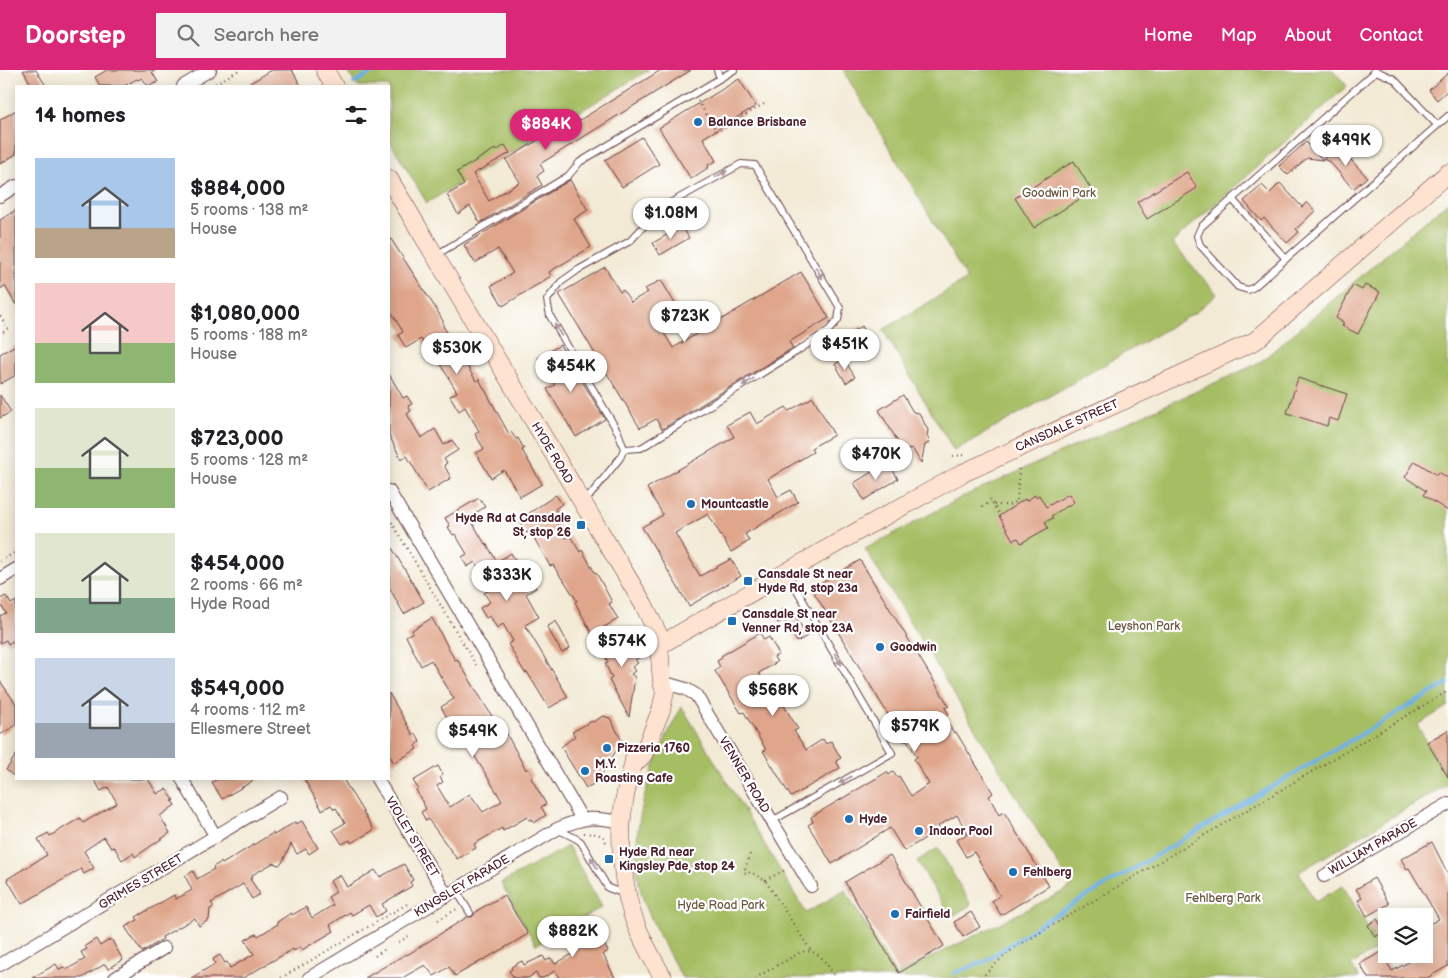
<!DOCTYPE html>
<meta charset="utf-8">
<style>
body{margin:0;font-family:"Balsamiq Sans",sans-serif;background:#f2f2f2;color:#202124;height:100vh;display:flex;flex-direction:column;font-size:19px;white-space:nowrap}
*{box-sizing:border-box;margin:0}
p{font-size:16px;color:#757577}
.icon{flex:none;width:28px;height:28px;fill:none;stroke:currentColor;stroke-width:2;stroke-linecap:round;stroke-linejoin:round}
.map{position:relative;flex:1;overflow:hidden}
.drawer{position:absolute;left:15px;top:15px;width:375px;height:695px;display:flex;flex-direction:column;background:#fff;border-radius:0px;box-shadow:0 2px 12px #0003}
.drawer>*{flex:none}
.tools{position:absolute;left:1378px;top:838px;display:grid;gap:10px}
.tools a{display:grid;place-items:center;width:55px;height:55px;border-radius:0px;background:#fff;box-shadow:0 2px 12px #0003;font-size:25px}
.price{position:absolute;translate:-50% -42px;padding:0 11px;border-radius:18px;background:#fff;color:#222;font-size:16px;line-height:32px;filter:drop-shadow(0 1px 2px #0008)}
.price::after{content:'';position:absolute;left:50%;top:30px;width:15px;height:11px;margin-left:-8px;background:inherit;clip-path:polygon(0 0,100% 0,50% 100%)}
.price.selected{background:#db2777;color:#fff}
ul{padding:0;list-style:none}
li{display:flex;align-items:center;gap:15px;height:125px;padding:0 20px}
li span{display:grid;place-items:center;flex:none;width:140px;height:100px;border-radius:0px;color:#555}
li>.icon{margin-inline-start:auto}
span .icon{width:60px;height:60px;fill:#fffc;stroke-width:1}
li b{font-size:21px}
h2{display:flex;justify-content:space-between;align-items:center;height:60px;padding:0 20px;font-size:21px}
header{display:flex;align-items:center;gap:30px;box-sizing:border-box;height:70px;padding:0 25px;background:#db2777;color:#fff}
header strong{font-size:24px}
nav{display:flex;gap:28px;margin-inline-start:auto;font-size:18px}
.search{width:350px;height:45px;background:#f2f2f2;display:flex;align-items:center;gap:12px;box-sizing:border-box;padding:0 18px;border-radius:0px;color:#757577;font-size:19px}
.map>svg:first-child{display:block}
</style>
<header>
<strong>Doorstep</strong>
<div class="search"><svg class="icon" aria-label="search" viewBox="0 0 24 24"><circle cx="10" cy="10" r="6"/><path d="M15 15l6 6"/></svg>Search here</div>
<nav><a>Home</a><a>Map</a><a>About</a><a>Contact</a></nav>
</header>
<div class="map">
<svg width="1448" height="908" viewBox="0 0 1448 908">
<rect width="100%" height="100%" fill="#fff"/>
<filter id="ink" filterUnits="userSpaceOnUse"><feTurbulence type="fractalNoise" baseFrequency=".02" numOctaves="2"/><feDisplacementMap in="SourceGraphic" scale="10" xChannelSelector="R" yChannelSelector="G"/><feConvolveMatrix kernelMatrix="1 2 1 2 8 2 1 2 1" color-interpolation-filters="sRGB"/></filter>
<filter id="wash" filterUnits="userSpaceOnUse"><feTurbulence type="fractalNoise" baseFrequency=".0096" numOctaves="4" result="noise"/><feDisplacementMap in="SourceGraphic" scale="20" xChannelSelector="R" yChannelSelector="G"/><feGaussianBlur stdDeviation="1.12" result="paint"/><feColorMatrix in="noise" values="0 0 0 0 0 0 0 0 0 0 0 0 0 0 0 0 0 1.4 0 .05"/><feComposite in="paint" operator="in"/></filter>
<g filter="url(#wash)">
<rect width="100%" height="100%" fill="#f3ead5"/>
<!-- green -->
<g fill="#a6be63" stroke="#786e47">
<polygon points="347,0 649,0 427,133 389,70 389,16 357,16"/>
<polygon points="843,0 1333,0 1347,16 1172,173 1217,224 1196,242 954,381 883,260 967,209"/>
<path d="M1448,132v504l-31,19 31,53v6l-149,88 16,30 28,-16 37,61 -29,18 8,13h-677c-14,-27 -30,-53 -40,-82 -18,-59 10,-138 40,-189l124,206 39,-23 51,85 176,-88 -207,-338 97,-52 297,-134z"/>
<polygon points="568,776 602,837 536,875 501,813"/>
<polygon points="938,778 971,835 951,847 917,791"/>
</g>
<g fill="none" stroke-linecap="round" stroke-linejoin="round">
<!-- stream -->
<g stroke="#70b1e4" stroke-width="4">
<polyline points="354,13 376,0"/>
<polyline points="954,903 986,891 1045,851 1448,613"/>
</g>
</g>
<g id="blocks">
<!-- building -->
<g fill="#dfa68b">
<polygon points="23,0 36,0 46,16 32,16"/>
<polygon points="107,0 156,0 152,2 158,12 148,16 142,8 138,10 137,9 124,16 100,16 95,7"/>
<polygon points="272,0 292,0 301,16 245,16"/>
<polygon points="661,0 691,0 540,94 544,101 537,106 542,115 480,153 470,136 458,144 447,125 464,115 457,102 495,79 496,81 505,75 510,83 473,104 489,131 520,112 506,90 559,57 562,61"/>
<polygon points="1448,3 1448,20 1437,30 1429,20"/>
<polygon points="739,9 756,36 703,68 716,91 708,95 709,97 691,109 659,58"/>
<polygon points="16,40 16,84 0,94 0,50"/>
<polygon points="642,67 659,94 622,117 605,90"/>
<polygon points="1306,72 1323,90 1307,88 1288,105 1279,96"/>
<polygon points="1338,76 1367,107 1353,119 1330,92 1323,89"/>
<polygon points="1074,91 1092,121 1034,158 1015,128"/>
<polygon points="1187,102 1197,118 1147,149 1137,132"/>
<polygon points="570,110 588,140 574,149 591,177 549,202 551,206 503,236 491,216 513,203 498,179 475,193 464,175"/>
<polygon points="1280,113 1302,137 1307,132 1315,141 1296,159 1299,162 1287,173 1264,148 1261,151 1244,131 1262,115 1270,123"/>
<polygon points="16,140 16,235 5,216 0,219 0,150"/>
<polygon points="682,156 689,168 660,185 653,173"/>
<polygon points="389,166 438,242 443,251 443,256 476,311 479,309 509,364 511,362 516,369 518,368 524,379 522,380 542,414 520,427 504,400 491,408 476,383 484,379 475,364 479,361 465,337 459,341 450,326 457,322 437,288 436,289 432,283 430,284 421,269 406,278 398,265 403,262 389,238"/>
<polygon points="605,197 620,222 623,220 631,232 648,222 645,219 661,210 680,242 659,255 673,278 801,202 829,248 789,272 793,278 662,359 656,349 640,358 559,224"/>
<polygon points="1353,215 1362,220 1365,215 1380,222 1358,264 1342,256 1344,253 1336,248"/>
<polygon points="862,256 868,266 859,271 853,262"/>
<polygon points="16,275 16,305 0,314 0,284"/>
<polygon points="560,275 605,349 576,367 547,319 555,315 538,288"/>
<polygon points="844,289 855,307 846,313 835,294"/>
<polygon points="389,304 403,328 407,326 412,334 408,336 411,341 407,344 421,368 435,359 444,375 452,370 458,380 444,389 447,393 444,395 451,408 428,422 407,386 401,389 389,365"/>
<polygon points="1298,308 1347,324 1338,351 1329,348 1327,356 1287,343"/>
<polygon points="0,325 11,342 0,348"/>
<polygon points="903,325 913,342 919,343 928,360 927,366 930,372 925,375 921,393 912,378 904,382 879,340"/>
<polygon points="813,327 834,365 811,378 813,382 768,409 778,427 791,420 798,432 745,464 749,471 731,482 708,444 675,463 700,506 731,489 741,506 689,536 642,457 663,445 647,418 734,367 727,355 750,342 757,354 786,337 789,341"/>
<polygon points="1415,391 1437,405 1439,402 1448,408 1448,441 1423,425 1426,421 1405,407"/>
<polygon points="888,392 898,409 864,430 854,413"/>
<polygon points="1069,424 1074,432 1051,446 1053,448 1045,452 1048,458 1021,473 1018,468 1013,470 999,446 1025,429 1026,431 1035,425 1036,427 1039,425 1046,437"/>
<polygon points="556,425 562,434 555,439 559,445 554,448 566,468 570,466 580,482 582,480 595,503 597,504 612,532 609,534 618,549 592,564 575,532 577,531 563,509 562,509 553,495 550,496 530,461 526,463 519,450"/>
<polygon points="479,428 485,437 469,447 485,474 486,473 497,492 511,483 524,505 527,502 536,518 526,524 539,547 525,555 568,627 549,638 527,602 525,603 508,574 513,571 503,554 497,558 490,546 486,548 480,538 490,532 484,523 491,519 475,492 467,497 462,487 467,484 455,464 453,465 448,457 450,456 445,448"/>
<polygon points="389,473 424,532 404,544 389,517"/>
<polygon points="860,490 949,636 945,638 949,644 944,647 954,663 956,662 993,723 989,726 999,745 1004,742 1049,816 1001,845 992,831 1000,826 974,782 966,787 956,770 968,764 957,745 938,756 940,759 904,781 890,758 832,794 808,755 813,752 811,747 887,702 889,705 893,702 897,707 899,706 911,726 929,714 914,689 917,687 907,670 904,671 812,519"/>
<polygon points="6,526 11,534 16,531 16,569 8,574 6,570 0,573 0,546 6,543 0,534 0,529"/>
<polygon points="783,539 788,548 778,553 773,545"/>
<polygon points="794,544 807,566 797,572 784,550"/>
<polygon points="432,548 455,590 457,589 501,661 504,659 526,700 528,698 533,707 531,708 546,734 541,737 546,745 534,753 532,749 529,750 527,747 503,761 502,758 474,774 476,778 457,789 428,749 426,751 421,742 426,739 416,720 418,718 413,711 438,696 443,705 440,707 443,712 437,716 450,737 470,724 483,742 502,731 462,665 461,666 450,647 448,649 441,637 454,629 431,590 421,596 406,566 413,562 412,560"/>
<polygon points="556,551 570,578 562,583 547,557"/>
<polygon points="760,563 764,570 769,567 779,584 774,587 777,592 759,603 772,624 776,622 786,639 798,659 794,661 806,680 823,669 826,674 831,671 841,688 836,691 840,698 791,727 763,681 766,680 758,666 744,642 741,643 715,601 720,597 717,591 722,588 721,586"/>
<polygon points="623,564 637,577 632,579 640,587 635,590 638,593 632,597 635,601 631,604 635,607 629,647 609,610 612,608 605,593 608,592 601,579"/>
<polygon points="0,611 16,634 16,655 0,665"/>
<polygon points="389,623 413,665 416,664 420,672 415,676 417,679 394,693 389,684"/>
<polygon points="603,646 610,648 622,671 597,712 586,718 561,677 575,666 572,662 592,651 593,652"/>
<polygon points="1448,660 1448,707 1427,672"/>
<polygon points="16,685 16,708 6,700"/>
<polygon points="94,709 148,709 157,724 166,719 174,730 172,731 175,735 160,746 170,763 135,787 133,783 122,790 114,777 111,778 104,767 84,781 94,798 84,804 81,799 22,834 7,809 47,785 38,769 48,763 50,766 80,748 83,753 117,733 108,717 101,721"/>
<polygon points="218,709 256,709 222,729 212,712"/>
<polygon points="304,709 343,709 374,760 351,773 350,770 342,774 333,760 345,753 336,738 334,739 331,735 322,740"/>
<polygon points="302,751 318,778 309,784 306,779 297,784 291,774 282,793 279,795 273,793 252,805 253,807 250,809 260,824 252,829 243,814 211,833 214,837 210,839 209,850 199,856 195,848 162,867 163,869 142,882 125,857 138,850 136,847 174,825 176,829 192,820 185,806 193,801 197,809 214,799 213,797 221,792 222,794 273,763 274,765 295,752 296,754"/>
<polygon points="1432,772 1448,804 1448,896 1427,908 1368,908 1360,894 1381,882 1392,901 1424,884 1429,879 1426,875 1428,874 1424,866 1424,857 1439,849 1409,798 1407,799 1401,789"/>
<polygon points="890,785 944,876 899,903 845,812"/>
<polygon points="404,794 413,810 410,812 412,816 382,834 386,841 376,847 369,835 352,845 350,842 330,855 334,861 302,880 300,877 294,881 293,879 243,908 191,908 215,894 213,889 220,885 225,893 227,892 230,898 254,884 245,870 256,864 258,866 278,854 277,852 291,843 292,845 306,837 312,848 333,835 328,827 336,822 330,811 340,805 347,817 375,800 380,807"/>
<polygon points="1374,808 1389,834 1367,846 1358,830 1362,828 1356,819"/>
<polygon points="504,825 528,864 513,873 455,906 449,897 434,906 425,895 402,908 365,908 406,884 407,885 467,847 472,847 478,840"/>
<polygon points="971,842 980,857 963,867 954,852"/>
<polygon points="591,847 597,858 595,859 608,881 603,884 615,908 559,908 555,901 543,908 539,908 536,903 528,908 514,908 509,901 512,899 511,897 520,892 522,891 524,895 543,886 546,891 551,888 555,894 574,883 572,880 578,877 567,858 586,848 587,849"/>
<polygon points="1377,849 1385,862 1375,867 1368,855"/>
<polygon points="96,869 100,876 111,869 123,890 108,899 105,894 82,908 32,908 56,894 59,899 64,897 66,900 85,889 81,882 87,879 85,876"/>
</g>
</g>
</g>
<g filter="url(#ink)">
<use href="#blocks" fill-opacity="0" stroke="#633d44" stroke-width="1"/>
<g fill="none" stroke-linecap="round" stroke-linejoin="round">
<defs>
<g id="lane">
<polyline points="717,0 720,8"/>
<polyline points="1374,0 1394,9 1437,55"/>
<polyline points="1376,1 1201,157 1197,166 1200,175 1238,217 1248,220 1254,217 1448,46"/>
<polyline points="1232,129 1286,189"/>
<polyline points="436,185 568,106 580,92 734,0"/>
<polyline points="584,433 620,388 624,379 618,362 550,246 547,230 561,212 578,200 630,171 661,138 741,94 755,95 840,238 838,250 829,260 796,282 641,378 624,379"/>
<polyline points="772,751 892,683 787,503"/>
<polyline points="559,760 577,769 581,772 608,818 625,824"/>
<polyline points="456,820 470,843"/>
</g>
<g id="street">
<polyline points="183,16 210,0"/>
<polyline points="0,126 16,116"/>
<polyline points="389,421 582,749"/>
<polyline points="0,509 16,499"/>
<polyline points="662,612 686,619 696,625 811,816"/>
<polyline points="182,709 216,767"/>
<polyline points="377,709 447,826"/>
<polyline points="1324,806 1448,734"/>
<polyline points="0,895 281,727"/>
<polyline points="115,908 164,878"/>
<path d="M309,908l248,-149c28,-13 36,-12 65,-7"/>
</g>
<g id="secondary">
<polyline points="325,0 334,16"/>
<polyline points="389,109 644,535 658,564 662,612 665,622 661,640 643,685 634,694"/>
<polyline points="660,575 865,457 963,403 1255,271 1448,103"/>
<path d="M635,682c-1,16 -8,30 -10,45 -8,37 -3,95 12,130 7,17 17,34 26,51"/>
</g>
</defs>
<!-- lane casing -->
<use href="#lane" stroke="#633d44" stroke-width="8"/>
<!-- street casing -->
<use href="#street" stroke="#633d44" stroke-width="14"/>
<!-- secondary casing -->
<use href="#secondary" stroke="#633d44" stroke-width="19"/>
<!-- path -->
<g stroke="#633d44" stroke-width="2" stroke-dasharray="1 4" stroke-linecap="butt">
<polyline points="211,16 239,0"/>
<polyline points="698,31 717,62 764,34 765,32"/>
<polyline points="0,246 8,259 0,264"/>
<polyline points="953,386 965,385"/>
<polyline points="990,429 999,444"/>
<polyline points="994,435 1009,435 1017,431 1019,397"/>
<polyline points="982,437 991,432"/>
<polyline points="389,448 476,595"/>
<polyline points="0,491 16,482"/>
<polyline points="584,763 597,764 603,766 607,774"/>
<polyline points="750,784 744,802 748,804 750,802 765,810 811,881"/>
<polyline points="765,810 787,799"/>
<polyline points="438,850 457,839"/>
<polyline points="399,872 411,865"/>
<polyline points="375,886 387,878"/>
<polyline points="281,908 407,834"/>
<path d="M755,908l46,-26c19,-4 25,12 35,26"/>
<polyline points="981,908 992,897 1014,878 1448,621"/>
</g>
<!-- lane -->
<use href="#lane" stroke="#fff" stroke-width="6"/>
<!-- street -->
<use href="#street" stroke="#fff" stroke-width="12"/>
<!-- secondary -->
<use href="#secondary" stroke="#fee3d1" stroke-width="18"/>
</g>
<!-- one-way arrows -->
<defs><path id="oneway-solid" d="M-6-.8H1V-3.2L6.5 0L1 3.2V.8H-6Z" transform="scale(1.25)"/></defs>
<g fill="#ae9aa0">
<use href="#oneway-solid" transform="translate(721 104) rotate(-29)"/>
<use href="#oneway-solid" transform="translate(819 203) rotate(60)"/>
<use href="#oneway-solid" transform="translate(558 260) rotate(-120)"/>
<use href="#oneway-solid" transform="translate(748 312) rotate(148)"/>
<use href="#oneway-solid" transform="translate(838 589) rotate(60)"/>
<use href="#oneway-solid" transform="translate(845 710) rotate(150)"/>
<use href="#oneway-solid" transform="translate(594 793) rotate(-120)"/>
</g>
</g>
<!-- markers -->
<g fill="#1f6fb2" stroke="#fff" stroke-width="2">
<circle cx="698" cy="52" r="5"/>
<circle cx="691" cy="434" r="5"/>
<rect x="576" y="450" width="10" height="10" rx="2.5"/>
<rect x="743" y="506" width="10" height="10" rx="2.5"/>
<rect x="727" y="546" width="10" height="10" rx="2.5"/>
<circle cx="880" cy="577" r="5"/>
<circle cx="607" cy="678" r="5"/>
<circle cx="585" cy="701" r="5"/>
<circle cx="849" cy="749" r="5"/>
<circle cx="919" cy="761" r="5"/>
<rect x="604" y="784" width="10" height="10" rx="2.5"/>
<circle cx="1013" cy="802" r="5"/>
<circle cx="895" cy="844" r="5"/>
</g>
<g text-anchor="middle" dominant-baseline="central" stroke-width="4.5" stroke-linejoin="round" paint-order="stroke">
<!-- poi labels -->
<g font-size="12" font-weight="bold" fill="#4a1f2b" stroke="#fff" text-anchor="start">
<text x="708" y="52">Balance Brisbane</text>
<text x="701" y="434">Mountcastle</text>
<text x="571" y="448" text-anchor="end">Hyde Rd at Cansdale<tspan x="571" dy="14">St, stop 26</tspan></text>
<text x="758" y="504">Cansdale St near<tspan x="758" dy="14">Hyde Rd, stop 23a</tspan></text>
<text x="742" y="544">Cansdale St near<tspan x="742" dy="14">Venner Rd, stop 23A</tspan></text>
<text x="890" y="577">Goodwin</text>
<text x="617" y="678">Pizzeria 1760</text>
<text x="595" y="694">M.Y.<tspan x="595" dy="14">Roasting Cafe</tspan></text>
<text x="859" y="749">Hyde</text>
<text x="929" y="761">Indoor Pool</text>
<text x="619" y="782">Hyde Rd near<tspan x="619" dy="14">Kingsley Pde, stop 24</tspan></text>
<text x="1023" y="802">Fehlberg</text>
<text x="905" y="844">Fairfield</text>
</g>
<!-- park labels -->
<g font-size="12" fill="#6a573f" stroke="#fff">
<text x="1059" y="123">Goodwin Park</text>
<text x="1144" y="556">Leyshon Park</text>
<text x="1223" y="828">Fehlberg Park</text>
<text x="721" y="835">Hyde Road Park</text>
</g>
<!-- street labels -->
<g font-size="12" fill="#4a1f2b" stroke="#fff">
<text transform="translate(1067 356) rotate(-24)">CANSDALE STREET</text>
<text transform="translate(552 383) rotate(59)">HYDE ROAD</text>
<text transform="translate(744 705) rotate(59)">VENNER ROAD</text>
<text transform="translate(412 767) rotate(59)">VIOLET STREET</text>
<text transform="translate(1373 777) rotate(-30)">WILLIAM PARADE</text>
<text transform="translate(141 812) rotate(-31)">GRIMES STREET</text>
<text transform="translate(462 816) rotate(-31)">KINGSLEY PARADE</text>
</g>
</g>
</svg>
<div class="tools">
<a><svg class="icon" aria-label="layers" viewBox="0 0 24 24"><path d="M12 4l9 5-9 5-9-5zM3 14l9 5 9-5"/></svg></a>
</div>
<b class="price selected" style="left:546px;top:81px">$884K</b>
<b class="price" style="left:1346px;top:97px">$499K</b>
<b class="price" style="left:671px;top:170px">$1.08M</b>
<b class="price" style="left:685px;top:273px">$723K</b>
<b class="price" style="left:845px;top:301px">$451K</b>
<b class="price" style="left:457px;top:305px">$530K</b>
<b class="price" style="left:571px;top:323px">$454K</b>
<b class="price" style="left:876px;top:411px">$470K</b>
<b class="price" style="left:507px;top:532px">$333K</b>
<b class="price" style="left:622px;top:598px">$574K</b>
<b class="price" style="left:773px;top:647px">$568K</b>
<b class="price" style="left:915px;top:683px">$579K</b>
<b class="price" style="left:473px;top:688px">$549K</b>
<b class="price" style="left:573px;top:888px">$882K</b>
<section class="drawer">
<h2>14 homes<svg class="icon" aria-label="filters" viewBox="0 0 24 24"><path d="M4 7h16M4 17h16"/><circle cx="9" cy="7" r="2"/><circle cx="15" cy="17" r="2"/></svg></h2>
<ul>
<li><span style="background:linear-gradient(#a9c7e8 70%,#b9a48a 0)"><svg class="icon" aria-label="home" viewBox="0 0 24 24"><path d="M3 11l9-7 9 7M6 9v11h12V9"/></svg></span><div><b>$884,000</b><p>5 rooms · 138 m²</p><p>House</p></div></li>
<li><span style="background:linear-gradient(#f6c9c9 60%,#8fb573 0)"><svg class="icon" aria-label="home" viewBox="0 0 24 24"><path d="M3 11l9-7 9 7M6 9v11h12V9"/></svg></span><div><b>$1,080,000</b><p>5 rooms · 188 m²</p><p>House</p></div></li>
<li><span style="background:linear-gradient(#dfe7d0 60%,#8fb573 0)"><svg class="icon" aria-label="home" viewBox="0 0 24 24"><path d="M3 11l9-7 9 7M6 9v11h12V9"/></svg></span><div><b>$723,000</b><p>5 rooms · 128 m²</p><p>House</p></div></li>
<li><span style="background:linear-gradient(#dfe7d0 65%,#7fa58c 0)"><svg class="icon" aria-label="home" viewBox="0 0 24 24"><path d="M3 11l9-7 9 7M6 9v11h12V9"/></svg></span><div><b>$454,000</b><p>2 rooms · 66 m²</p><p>Hyde Road</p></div></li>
<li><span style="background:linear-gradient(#c9d6e8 65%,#9aa5b1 0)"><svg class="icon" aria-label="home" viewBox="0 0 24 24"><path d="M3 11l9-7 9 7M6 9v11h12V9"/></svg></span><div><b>$549,000</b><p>4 rooms · 112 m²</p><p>Ellesmere Street</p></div></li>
</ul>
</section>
</div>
